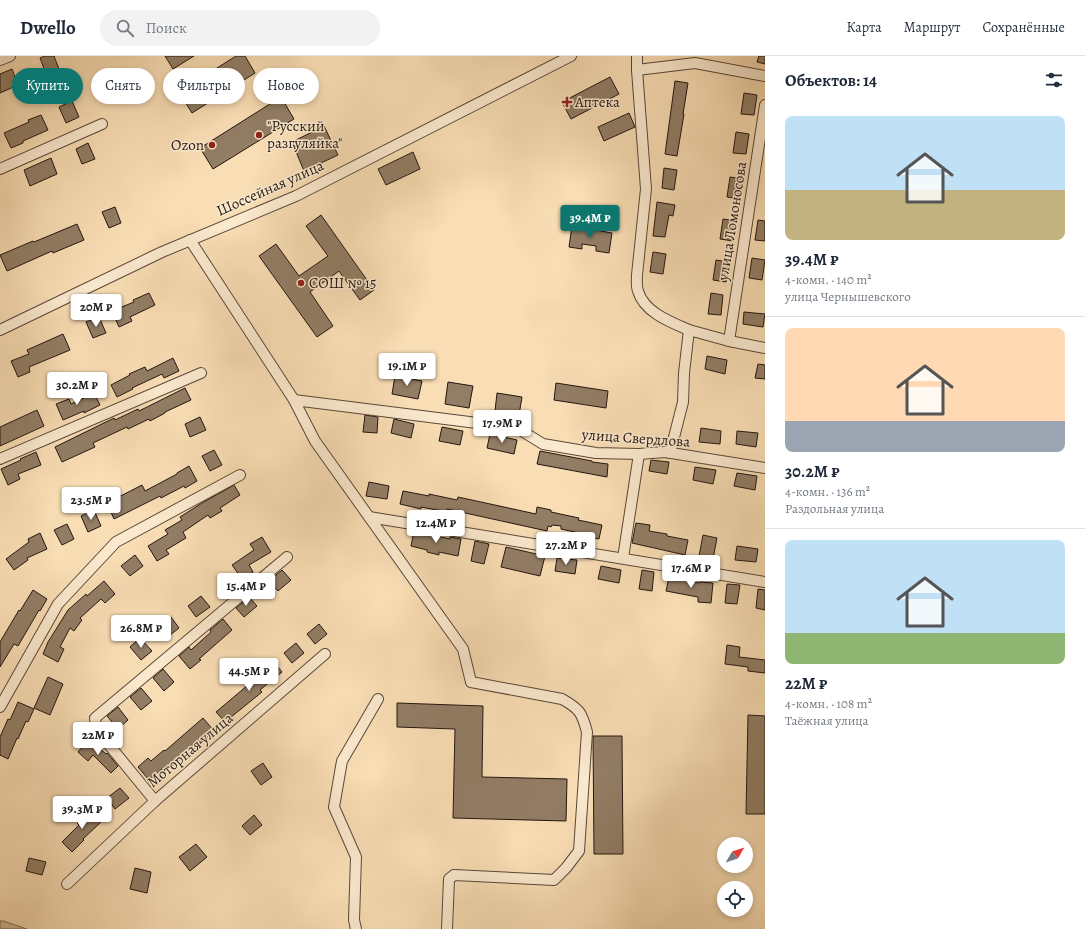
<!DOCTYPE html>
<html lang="ru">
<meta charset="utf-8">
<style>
body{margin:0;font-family:Alegreya,serif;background:#f2f2f3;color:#1f2937;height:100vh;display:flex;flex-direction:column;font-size:15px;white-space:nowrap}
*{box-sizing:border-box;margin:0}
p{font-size:13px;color:#747a83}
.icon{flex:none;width:22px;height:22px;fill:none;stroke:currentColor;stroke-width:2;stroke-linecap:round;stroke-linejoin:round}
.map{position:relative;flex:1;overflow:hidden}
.sheet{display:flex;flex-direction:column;background:#fff;width:320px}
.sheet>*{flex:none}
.guide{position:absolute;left:12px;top:12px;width:380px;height:36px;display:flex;gap:8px}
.needle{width:26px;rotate:51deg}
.tools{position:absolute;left:717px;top:781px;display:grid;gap:8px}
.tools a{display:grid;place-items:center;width:36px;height:36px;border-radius:50%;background:#fff;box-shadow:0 2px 6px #0003;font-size:20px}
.price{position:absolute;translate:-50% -34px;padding:0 9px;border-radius:4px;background:#fff;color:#222;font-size:13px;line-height:26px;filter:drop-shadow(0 1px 2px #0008)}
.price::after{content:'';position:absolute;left:50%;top:24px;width:12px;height:9px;margin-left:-6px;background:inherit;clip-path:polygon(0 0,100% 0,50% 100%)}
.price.on{background:#0f766e;color:#fff}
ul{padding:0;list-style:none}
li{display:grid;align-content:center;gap:8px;height:212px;padding:0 20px}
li+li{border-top:1px solid #e0e1e3}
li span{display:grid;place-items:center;height:124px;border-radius:8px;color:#555}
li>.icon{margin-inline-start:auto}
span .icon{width:72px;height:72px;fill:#fffc;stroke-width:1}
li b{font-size:17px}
h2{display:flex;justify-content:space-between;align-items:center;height:48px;padding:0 20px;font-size:17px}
.tag{padding:0 14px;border-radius:18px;background:#fff;box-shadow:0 2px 6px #0003;font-size:14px;line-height:36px}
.tag.on{background:#0f766e;color:#fff}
header{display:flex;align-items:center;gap:24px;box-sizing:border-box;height:56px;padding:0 20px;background:#fff;border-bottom:1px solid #e0e1e3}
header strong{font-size:19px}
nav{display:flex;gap:22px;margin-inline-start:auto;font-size:14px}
.search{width:280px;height:36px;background:#f2f2f3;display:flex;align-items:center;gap:10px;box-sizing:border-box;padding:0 14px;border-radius:22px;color:#747a83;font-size:15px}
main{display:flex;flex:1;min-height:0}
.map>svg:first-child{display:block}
</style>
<header>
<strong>Dwello</strong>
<div class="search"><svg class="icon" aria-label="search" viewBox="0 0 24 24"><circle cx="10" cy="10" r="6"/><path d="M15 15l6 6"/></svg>Поиск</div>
<nav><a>Карта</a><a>Маршрут</a><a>Сохранённые</a></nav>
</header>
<main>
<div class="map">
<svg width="765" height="873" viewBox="0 0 765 873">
<rect width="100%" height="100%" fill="#f9ddb4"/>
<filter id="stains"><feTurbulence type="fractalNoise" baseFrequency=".005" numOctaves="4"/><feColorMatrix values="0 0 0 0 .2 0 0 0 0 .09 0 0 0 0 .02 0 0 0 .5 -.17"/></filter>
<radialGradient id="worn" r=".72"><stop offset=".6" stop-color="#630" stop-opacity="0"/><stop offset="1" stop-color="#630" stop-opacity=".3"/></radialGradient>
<!-- green -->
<polygon fill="#d5bb98" stroke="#7c6854" points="0,865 3,865 27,873 0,873"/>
<!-- building -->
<g fill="#927d65" stroke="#231610">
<polygon points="45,0 54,0 59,13 46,18 40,2"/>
<polygon points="165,0 194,0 173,13"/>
<polygon points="236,0 245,0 255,17 192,57 179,36"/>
<polygon points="759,0 765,0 765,8 757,6"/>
<polygon points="12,13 18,29 0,37 0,18"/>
<polygon points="610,21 619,38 571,63 562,46"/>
<polygon points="675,25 688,27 683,58 684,58 677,100 665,98"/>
<polygon points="744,37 757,39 754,59 741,58"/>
<polygon points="281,41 294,63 213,113 200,92"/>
<polygon points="72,45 79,61 66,67 59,51"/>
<polygon points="629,57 635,71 604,85 598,71"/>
<polygon points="41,59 48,74 23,85 23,87 11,92 4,77 29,66 28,64"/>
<polygon points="324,70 338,99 304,115 292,86"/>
<polygon points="736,76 749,78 746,98 733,97"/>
<polygon points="88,87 95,103 82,108 76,93"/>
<polygon points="413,96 420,113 386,129 378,113"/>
<polygon points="51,102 57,118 30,130 24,114"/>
<polygon points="664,112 677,114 674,134 662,132"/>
<polygon points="730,121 743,123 740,143 727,141"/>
<polygon points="657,146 675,149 673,160 669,159 665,181 653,180"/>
<polygon points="115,151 121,167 109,172 102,156"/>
<polygon points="321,159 374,234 360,244 339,215 310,236 333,270 317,281 259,200 276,188 299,220 328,200 306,170"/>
<polygon points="723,163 736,165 733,185 720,183"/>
<polygon points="758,164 765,165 765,185 755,184"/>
<polygon points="77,168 84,184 53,197 52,195 7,215 0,199 33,185 34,186"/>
<polygon points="572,170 612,177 609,197 596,195 596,190 582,188 582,193 569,191"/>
<polygon points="653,196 666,198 663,218 650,216"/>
<polygon points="752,202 765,204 762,224 749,222"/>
<polygon points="716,204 729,206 726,226 713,224"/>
<polygon points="149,237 155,249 130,261 132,265 119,271 112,255 134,246 133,244"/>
<polygon points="711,237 723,239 721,259 708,258"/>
<polygon points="744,256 765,258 763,271 743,268"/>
<polygon points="99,261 106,277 93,282 86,266"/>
<polygon points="63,278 70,294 29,311 30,316 18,321 11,305 29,298 27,294"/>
<polygon points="707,300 727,304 725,318 705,313"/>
<polygon points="173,302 179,315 164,322 162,318 132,332 133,333 117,341 111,329 130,319 129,318 145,311 147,315"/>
<polygon points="758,308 765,309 765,323 755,322"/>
<polygon points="395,320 422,325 418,343 392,338"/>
<polygon points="448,326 473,330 469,352 445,348"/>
<polygon points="556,327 608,335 606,352 554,344"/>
<polygon points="185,332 191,344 165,356 165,357 150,365 149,363 128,373 127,371 93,387 95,391 62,406 55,391 114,362 115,364 138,353 139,355"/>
<polygon points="94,337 100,349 84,357 84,355 63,364 56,348 69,343 71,348"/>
<polygon points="497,337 522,341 519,359 495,355"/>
<polygon points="37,354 44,370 0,390 0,371"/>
<polygon points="365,359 378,361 377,377 363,376"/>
<polygon points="200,361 206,374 190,381 185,368"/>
<polygon points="394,363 414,368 411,382 391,377"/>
<polygon points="442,371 463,375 460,389 439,385"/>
<polygon points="701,372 721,375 720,388 699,386"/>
<polygon points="737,375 758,377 756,391 736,388"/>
<polygon points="490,378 517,384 514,398 487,392"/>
<polygon points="214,394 222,409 210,415 202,400"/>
<polygon points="540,395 592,405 592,406 608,408 607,421 537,408"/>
<polygon points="36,396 41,409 18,418 20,423 8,429 1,413 21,404 20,403"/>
<polygon points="651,404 669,406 667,418 649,415"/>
<polygon points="189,410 197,425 185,432 184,430 161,442 160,440 114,463 107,447 142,429 145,435 177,418 177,417"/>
<polygon points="695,411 716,414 713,428 693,424"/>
<polygon points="737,417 757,420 755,434 734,430"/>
<polygon points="369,426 389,430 387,443 366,440"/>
<polygon points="234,429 240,439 220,452 222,455 210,462 208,459 183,476 186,482 166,494 169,498 157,505 148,490 168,478 165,474 182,464 180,461 202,447"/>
<polygon points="403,435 429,440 429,438 457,444 458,441 536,458 537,451 551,454 551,456 579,462 578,464 602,469 599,483 579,479 579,477 561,473 561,470 552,469 551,471 548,470 547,475 447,453 447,456 421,451 421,453 400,448"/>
<polygon points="94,454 101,470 88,476 81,460"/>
<polygon points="636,467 650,469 649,475 667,478 667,480 688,484 685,499 632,487"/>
<polygon points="67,468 74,483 62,489 54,474"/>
<polygon points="414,475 450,483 450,481 461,483 458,500 439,496 439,499 427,496 427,494 411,490"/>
<polygon points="40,477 47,493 27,502 28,504 14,514 6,503 29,486 28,483"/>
<polygon points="703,479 717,482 713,503 699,500"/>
<polygon points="262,481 271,496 249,509 253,516 242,523 232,509 254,494 250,488"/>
<polygon points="475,485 489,488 484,508 471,505"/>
<polygon points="737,490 758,493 756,506 735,504"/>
<polygon points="506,491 545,500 540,520 501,511"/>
<polygon points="135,499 143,510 130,520 121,510"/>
<polygon points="557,502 577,504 575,518 555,515"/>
<polygon points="601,510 621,514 619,527 598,523"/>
<polygon points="282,514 291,524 278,535 269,525"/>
<polygon points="642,514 654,516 652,535 639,533"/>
<polygon points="669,521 699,527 700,526 713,527 711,547 698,546 698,541 666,535"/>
<polygon points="104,525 115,538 105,547 101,543 80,562 82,564 74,575 70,572 60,591 64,593 58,606 43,598 48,586 68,554 86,538 87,540"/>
<polygon points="727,528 740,529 737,548 725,547"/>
<polygon points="758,533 765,534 765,554 756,552"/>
<polygon points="33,534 47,543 40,555 39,554 18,590 14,588 0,611 0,586 19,554 20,555"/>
<polygon points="201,540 210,551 196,561 188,550"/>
<polygon points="249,541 257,550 244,561 236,552"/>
<polygon points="171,561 179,572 165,583 157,572"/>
<polygon points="223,563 232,574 199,603 201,604 190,613 179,600 189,591 191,594 211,576 210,574"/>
<polygon points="319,568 327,578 315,588 307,578"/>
<polygon points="140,582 152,595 141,604 130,591"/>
<polygon points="296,587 304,597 292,607 284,597"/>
<polygon points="727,589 740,591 739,601 765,604 765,617 748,615 748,611 725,608"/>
<polygon points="273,605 282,616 260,634 262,636 225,666 216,656 261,618 260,616"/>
<polygon points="163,613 174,626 164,635 153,622"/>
<polygon points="48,621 63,628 50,659 34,652"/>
<polygon points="141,632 152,645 141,654 130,641"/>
<polygon points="18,646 34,653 28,666 26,665 18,683 17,682 8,703 0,699 0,681 8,663 10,664"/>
<polygon points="397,647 483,650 482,721 567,723 566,765 453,762 455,673 397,671"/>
<polygon points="118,651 128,664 118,673 107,660"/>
<polygon points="748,659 765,660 765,758 746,758"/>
<polygon points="203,662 214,675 184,702 183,701 165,716 162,713 149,724 138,711 148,702 151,705 164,694 165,695"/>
<polygon points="593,680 622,680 623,798 594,798"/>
<polygon points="89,683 106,698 107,697 118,710 111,717 93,699 88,705 78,696"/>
<polygon points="263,707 272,721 261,729 251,715"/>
<polygon points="120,732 129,742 115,753 107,742"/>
<polygon points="91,753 102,765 83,783 84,784 72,796 62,786 79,769 77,767"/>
<polygon points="254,759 262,769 250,779 242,770"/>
<polygon points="196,788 207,801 190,815 179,801"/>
<polygon points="29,802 46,806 42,819 26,815"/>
<polygon points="135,812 151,816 147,837 130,833"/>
</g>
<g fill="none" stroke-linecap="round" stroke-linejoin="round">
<defs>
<g id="minor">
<path d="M637,0v14l9,119 -9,86c0,5 -1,11 1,16 6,21 32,31 51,39l-5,43 -1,29 -13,51"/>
<polyline points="0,4 10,0"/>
<polyline points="637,14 695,7 765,20"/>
<polyline points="0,113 102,68"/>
<path d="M190,184l104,160 21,41 148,208 8,33 91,17c18,10 20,14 25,33l-8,119 -13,17 -12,12 -100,-5 -5,4 -2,50"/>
<polyline points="0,274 162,196 296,140 571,0"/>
<polyline points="689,274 729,285 765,292"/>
<polyline points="729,285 765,49"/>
<polyline points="294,344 517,372 543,388 596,397 639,398 665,396 765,412"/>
<polyline points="0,403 201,317"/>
<polyline points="369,461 765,526"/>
<polyline points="287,501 95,662 96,673 155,745 325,598"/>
<polyline points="623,502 639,398"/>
<polyline points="0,651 58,548 116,486 240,419"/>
<polyline points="67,828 155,745"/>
<polyline points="356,873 354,864 356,801 334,751 342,705 378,643"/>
</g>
</defs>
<!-- minor casing -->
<use href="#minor" stroke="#584839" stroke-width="12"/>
<!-- minor -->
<use href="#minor" stroke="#fbe9ce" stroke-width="10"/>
</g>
<!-- markers -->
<g fill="#8f2418" stroke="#fbe9ce" stroke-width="1.5">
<path d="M565 40h4v4h4v4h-4v4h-4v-4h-4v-4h4z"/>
<circle cx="259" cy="79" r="4"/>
<circle cx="212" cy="89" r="4"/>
<circle cx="301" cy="227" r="4"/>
</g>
<g text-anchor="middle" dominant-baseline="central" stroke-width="3" stroke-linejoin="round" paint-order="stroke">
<!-- poi labels -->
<g font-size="15" fill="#231610" stroke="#fbe9ce" text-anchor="start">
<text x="575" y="46">Аптека</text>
<text x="267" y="70">"Русский<tspan x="267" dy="17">разгуляйка"</tspan></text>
<text x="204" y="89" text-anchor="end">Ozon</text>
<text x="309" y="227">СОШ № 15</text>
</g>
<!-- street labels -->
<g font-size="15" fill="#231610" stroke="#fbe9ce">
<text transform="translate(270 132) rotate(-24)">Шоссейная улица</text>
<text transform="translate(732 165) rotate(-81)">улица Ломоносова</text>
<text transform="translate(636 382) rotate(4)">улица Свердлова</text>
<text transform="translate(190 694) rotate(-40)">Моторная улица</text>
</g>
</g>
<rect width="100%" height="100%" filter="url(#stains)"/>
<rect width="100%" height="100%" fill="url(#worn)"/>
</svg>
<div class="tools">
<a><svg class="needle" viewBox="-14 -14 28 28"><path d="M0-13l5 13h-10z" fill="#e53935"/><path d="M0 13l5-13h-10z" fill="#747a83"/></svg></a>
<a><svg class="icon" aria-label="locate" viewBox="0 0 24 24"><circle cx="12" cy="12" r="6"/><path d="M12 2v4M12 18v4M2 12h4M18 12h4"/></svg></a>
</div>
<b class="price on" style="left:590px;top:183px">39.4M ₽</b>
<b class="price" style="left:96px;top:272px">20M ₽</b>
<b class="price" style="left:407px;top:331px">19.1M ₽</b>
<b class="price" style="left:77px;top:350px">30.2M ₽</b>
<b class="price" style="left:502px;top:388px">17.9M ₽</b>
<b class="price" style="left:91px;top:465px">23.5M ₽</b>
<b class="price" style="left:436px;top:488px">12.4M ₽</b>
<b class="price" style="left:566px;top:510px">27.2M ₽</b>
<b class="price" style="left:691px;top:533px">17.6M ₽</b>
<b class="price" style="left:246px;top:551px">15.4M ₽</b>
<b class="price" style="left:141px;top:593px">26.8M ₽</b>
<b class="price" style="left:249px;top:636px">44.5M ₽</b>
<b class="price" style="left:98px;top:700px">22M ₽</b>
<b class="price" style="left:82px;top:774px">39.3M ₽</b>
<div class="guide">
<a class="tag on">Купить</a>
<a class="tag">Снять</a>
<a class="tag">Фильтры</a>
<a class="tag">Новое</a>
</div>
</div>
<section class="sheet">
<h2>Объектов: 14<svg class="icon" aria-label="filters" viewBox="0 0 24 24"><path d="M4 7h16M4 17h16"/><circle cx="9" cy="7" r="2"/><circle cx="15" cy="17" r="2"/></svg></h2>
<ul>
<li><span style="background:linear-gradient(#bfe0f5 60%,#c2b280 0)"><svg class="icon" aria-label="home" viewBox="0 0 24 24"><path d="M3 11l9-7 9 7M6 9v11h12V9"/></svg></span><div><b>39.4M ₽</b><p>4-комн. · 140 m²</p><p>улица Чернышевского</p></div></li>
<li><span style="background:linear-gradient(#ffd9b3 75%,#9aa5b1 0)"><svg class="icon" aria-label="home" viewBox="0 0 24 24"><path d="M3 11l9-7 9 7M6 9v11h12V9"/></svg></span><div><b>30.2M ₽</b><p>4-комн. · 136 m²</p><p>Раздольная улица</p></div></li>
<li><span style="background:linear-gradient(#bfe0f5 75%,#8fb573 0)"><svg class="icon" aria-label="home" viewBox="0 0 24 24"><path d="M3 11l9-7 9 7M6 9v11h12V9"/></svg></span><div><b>22M ₽</b><p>4-комн. · 108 m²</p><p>Таёжная улица</p></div></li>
</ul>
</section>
</main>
